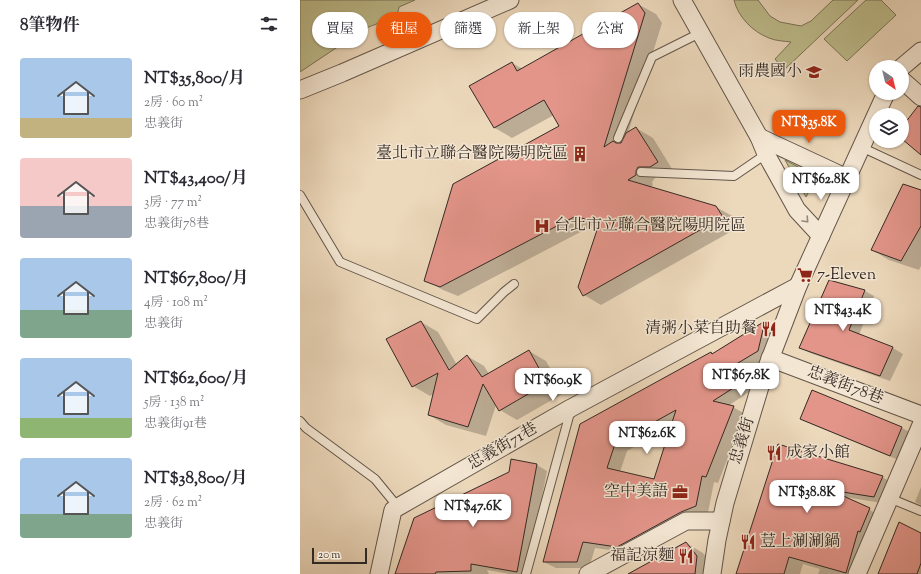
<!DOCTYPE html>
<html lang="zh-TW">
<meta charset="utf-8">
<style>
body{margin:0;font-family:"Sorts Mill Goudy","Noto Serif TC",serif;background:#f2f2f3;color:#2b2b33;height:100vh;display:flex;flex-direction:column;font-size:15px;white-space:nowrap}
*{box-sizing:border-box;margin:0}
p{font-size:13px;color:#7c7c81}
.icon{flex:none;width:22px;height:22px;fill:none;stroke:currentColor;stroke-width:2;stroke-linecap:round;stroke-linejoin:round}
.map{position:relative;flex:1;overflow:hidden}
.details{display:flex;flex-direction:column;background:#fff;width:300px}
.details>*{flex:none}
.banner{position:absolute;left:12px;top:12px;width:380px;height:36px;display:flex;gap:8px}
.needle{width:26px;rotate:145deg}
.fabs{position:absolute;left:569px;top:60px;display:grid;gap:8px}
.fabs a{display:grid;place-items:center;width:40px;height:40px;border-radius:50%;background:#fff;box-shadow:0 1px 3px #0004;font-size:20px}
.scale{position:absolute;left:12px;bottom:10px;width:55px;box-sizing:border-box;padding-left:4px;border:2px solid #352a24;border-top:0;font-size:11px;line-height:14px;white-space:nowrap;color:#352a24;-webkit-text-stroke:3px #f3e6d3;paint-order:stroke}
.price{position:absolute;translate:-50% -34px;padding:0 9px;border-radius:8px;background:#fff;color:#222;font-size:13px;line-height:26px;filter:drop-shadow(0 1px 2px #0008)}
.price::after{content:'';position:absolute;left:50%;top:24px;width:12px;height:9px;margin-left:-6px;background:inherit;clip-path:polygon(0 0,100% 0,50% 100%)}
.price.selected{background:#ea580c;color:#fff}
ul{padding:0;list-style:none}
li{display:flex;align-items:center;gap:12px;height:100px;padding:0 20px}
li span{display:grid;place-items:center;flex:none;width:112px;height:80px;border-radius:4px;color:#555}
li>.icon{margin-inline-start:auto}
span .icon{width:48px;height:48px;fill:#fffc;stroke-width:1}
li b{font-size:17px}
h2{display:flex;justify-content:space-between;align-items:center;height:48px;padding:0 20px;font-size:17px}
.chip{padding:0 14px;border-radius:18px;background:#fff;box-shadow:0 1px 3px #0004;font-size:14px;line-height:36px}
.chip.selected{background:#ea580c;color:#fff}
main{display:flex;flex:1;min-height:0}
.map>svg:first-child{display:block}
</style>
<main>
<section class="details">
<h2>8筆物件<svg class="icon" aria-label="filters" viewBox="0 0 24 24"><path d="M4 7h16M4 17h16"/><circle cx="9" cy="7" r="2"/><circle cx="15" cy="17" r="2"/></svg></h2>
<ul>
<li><span style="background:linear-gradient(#a9c7e8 75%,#c2b280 0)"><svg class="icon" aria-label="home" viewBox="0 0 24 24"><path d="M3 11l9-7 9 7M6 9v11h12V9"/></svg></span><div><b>NT$35,800/月</b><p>2房 · 60 m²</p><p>忠義街</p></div></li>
<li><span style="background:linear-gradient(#f6c9c9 60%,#9aa5b1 0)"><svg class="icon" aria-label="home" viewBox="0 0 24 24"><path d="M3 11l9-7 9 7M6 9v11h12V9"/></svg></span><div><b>NT$43,400/月</b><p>3房 · 77 m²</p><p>忠義街78巷</p></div></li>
<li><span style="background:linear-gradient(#a9c7e8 65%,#7fa58c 0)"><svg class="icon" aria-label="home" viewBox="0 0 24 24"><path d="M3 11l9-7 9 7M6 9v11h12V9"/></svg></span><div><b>NT$67,800/月</b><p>4房 · 108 m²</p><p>忠義街</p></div></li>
<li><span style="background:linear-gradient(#a9c7e8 75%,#8fb573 0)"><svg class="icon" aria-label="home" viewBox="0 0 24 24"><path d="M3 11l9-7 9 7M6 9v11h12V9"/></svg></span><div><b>NT$62,600/月</b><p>5房 · 138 m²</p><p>忠義街91巷</p></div></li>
<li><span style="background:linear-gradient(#a9c7e8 70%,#7fa58c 0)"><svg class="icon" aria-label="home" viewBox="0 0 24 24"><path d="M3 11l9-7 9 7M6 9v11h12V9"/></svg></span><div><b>NT$38,800/月</b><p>2房 · 62 m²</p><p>忠義街</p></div></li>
</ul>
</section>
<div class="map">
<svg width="621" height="574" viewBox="0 0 621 574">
<rect width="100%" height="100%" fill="#ecd8bb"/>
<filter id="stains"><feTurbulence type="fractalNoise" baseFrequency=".005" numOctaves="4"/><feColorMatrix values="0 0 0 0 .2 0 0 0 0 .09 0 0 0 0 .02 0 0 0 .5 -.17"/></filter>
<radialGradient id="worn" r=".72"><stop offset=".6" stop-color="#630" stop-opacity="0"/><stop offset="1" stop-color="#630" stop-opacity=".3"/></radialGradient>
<!-- green -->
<g fill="#bebc8c" stroke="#7a7358">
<polygon points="0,0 115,0 99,7 97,16 66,28 0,72"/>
<path d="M434,0h24l12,16 10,6 21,4 10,-5 22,-21h25l-74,70 -9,-11 16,-17c-7,-1 -15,-1 -22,-4 -16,-6 -31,-21 -35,-38z"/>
<polygon points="566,0 581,0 596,15 547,61 524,39"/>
<polygon points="485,160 517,177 506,197"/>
</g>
<!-- shadow -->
<g fill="#0003" fill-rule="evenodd">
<polygon points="338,4 356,14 362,23 328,133 336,128 353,138 374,172 367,176 356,177 352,182 353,185 349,188 416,207 434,217 439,227 301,305 284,295 299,227 294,225 158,296 143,290 126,280 261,127 254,115 212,138 195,128 170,86 212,63 223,69"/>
<polygon points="621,192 621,266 619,270 589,260 572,250"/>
<polygon points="565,291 574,296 559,335 593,348 603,354 590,381 510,353 500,348"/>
<polygon points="121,322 138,332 157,365 167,356 184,366 189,374 229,351 246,361 264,393 217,420 200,410 196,405 186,436 146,425 129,415 134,394 130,396 113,386"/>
<path d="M465,322l11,7 -6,28 -26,16 8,17 -24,16 5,1 12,7 -27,69 -4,-1 -6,31 -78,40 -35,-5 -6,20h-33l-12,-6 37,-137 130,-72 2,1zM372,425l-18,55 -34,-8 7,-21z"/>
<polygon points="512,391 602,428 612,433 601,461 511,424 501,419"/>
<polygon points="478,445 582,477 596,485 588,504 545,497 583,517 561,574 518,574 520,569 503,564 500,574 437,574"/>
<polygon points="212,460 237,465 247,471 227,574 210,574 187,570 189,574 96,574 210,472"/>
<polygon points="621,487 621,505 615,502"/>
<polygon points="621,534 621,574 579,574"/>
<polygon points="386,543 403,553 414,566 413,574 331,574"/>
</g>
<!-- building -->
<g fill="#e3958a" stroke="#352a24" fill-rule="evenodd">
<polygon points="338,3 345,13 304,147 313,141 316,143 321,143 326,133 336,127 358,162 350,167 338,167 336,171 336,175 328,180 416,206 423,217 283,296 278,287 299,224 276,216 140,287 124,281 153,184 259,126 244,100 194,128 169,86 212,62 217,71"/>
<polygon points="618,106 621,107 621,155 602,139 602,127"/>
<polygon points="603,184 621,190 621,226 601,261 571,250"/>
<polygon points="529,280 565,290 549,330 593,347 580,376 499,348"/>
<polygon points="121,321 149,370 167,355 182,377 229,350 247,383 199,411 183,384 168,427 128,415 138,373 112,387 86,339"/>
<path d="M465,321l-7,30 -25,15 8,17 -28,18 21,5 -28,71 -4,-1 -6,30 -15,6 -64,35 -34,-5 -6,20h-34l37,-138 131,-72 1,2zM376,410l-22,69 -47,-11 8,-24z"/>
<polygon points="512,390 602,427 590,456 500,419"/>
<polygon points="478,444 583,476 574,497 530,490 570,508 560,532 558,531 546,573 489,557 484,574 436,574"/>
<polygon points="211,459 237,464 217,572 171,564 171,571 136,572 135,574 95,574 114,518 209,472"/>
<polygon points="599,522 621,533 621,563 617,574 578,574"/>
<polygon points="386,542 397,556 395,574 328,574"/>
</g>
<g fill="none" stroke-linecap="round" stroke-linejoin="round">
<defs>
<g id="lane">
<polyline points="318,138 352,57 400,33"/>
<polyline points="561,147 621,175"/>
<polyline points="341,172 434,176 466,154"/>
<polyline points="0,195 40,262 177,319 204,292 214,284"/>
<polyline points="0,421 6,428 75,479 98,507"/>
<polyline points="589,498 621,511"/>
<polyline points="226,574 271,409"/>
</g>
<g id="street">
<polyline points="382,0 459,137 466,154 497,210 521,236"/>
<polyline points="602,67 621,51"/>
<polyline points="602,80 621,97"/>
<polyline points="0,90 42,73 210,0"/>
<polyline points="459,137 547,178"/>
<polyline points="470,358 621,415"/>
<polyline points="79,574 93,510 98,507 271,408 498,286"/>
<polyline points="288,574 386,521 421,521"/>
<polyline points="412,574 417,540 425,503 462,380 498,286 586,93"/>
<polyline points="557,574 621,425"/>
</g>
</defs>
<!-- lane casing -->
<use href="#lane" stroke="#63564a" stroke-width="10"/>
<!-- street casing -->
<use href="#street" stroke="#63564a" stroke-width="19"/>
<!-- lane -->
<use href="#lane" stroke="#f3e6d3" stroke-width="8"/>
<!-- street -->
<use href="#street" stroke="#f3e6d3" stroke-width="17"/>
</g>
<!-- one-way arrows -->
<defs><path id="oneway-chevron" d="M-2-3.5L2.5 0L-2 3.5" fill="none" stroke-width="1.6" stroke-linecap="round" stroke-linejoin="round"/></defs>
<use stroke="#94887c" href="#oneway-chevron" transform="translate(506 220) rotate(47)"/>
<!-- icons -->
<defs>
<symbol id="school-bare" viewBox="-9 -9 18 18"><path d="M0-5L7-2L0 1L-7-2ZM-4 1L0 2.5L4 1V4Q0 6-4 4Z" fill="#8f2418" stroke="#f3e6d3" stroke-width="2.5" paint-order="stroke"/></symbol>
<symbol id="building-bare" viewBox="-9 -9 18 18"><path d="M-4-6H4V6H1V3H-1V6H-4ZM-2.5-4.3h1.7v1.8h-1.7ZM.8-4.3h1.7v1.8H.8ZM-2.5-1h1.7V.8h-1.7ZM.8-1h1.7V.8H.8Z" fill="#8f2418" stroke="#f3e6d3" stroke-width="2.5" paint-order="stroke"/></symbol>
<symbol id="hospital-bare" viewBox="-9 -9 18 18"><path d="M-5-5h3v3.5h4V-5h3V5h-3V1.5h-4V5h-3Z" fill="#8f2418" stroke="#f3e6d3" stroke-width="2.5" paint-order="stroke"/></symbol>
<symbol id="supermarket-bare" viewBox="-9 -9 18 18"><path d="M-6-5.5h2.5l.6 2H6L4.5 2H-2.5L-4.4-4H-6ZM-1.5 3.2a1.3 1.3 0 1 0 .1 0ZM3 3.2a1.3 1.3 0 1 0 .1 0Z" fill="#8f2418" stroke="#f3e6d3" stroke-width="2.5" paint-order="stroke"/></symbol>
<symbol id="restaurant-bare" viewBox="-9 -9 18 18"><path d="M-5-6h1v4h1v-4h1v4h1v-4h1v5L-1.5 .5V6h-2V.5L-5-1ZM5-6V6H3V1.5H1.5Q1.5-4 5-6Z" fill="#8f2418" stroke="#f3e6d3" stroke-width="2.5" paint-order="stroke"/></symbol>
<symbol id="office-bare" viewBox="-9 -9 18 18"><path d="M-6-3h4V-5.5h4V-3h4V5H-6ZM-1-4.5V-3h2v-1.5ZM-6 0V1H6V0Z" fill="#8f2418" stroke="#f3e6d3" stroke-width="2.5" paint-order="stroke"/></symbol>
</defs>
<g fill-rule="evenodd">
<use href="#school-bare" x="503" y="61" width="22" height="22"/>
<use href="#building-bare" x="269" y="143" width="22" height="22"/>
<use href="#hospital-bare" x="231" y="215" width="22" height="22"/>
<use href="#supermarket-bare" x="494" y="264" width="22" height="22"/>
<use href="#restaurant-bare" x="458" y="318" width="22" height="22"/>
<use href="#restaurant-bare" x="463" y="442" width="22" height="22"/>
<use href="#office-bare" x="369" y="481" width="22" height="22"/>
<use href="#restaurant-bare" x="437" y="531" width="22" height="22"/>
<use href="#restaurant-bare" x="375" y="545" width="22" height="22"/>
</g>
<g text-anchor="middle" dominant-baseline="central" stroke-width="3" stroke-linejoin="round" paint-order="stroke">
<!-- poi labels -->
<g font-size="16" fill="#352a24" stroke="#f3e6d3" text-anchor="end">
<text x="502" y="72">雨農國小</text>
<text x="268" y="154">臺北市立聯合醫院陽明院區</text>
<text x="254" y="226" text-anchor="start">台北市立聯合醫院陽明院區</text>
<text x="517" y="275" text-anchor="start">7-Eleven</text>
<text x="457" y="329">清粥小菜自助餐</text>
<text x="486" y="453" text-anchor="start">成家小館</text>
<text x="368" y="492">空中美語</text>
<text x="460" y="542" text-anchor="start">荳上涮涮鍋</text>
<text x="374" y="556">福記涼麵</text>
</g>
<!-- street labels -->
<g font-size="16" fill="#352a24" stroke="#f3e6d3">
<text transform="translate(545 386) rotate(21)">忠義街78巷</text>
<text transform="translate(443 441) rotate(-73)">忠義街</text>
<text transform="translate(203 447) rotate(-30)">忠義街71巷</text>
</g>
</g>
<rect width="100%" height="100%" filter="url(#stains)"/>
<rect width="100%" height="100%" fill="url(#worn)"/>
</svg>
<div class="fabs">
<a><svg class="needle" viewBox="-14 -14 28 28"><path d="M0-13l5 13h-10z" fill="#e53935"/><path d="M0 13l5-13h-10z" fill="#7c7c81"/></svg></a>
<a><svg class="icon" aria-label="layers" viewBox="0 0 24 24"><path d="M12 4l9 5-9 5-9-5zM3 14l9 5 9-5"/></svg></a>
</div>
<div class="scale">20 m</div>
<b class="price selected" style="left:509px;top:144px">NT$35.8K</b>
<b class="price" style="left:521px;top:201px">NT$62.8K</b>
<b class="price" style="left:543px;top:332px">NT$43.4K</b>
<b class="price" style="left:441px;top:397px">NT$67.8K</b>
<b class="price" style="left:253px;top:402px">NT$60.9K</b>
<b class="price" style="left:347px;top:455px">NT$62.6K</b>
<b class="price" style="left:507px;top:514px">NT$38.8K</b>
<b class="price" style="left:173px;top:528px">NT$47.6K</b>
<div class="banner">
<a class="chip">買屋</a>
<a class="chip selected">租屋</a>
<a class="chip">篩選</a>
<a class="chip">新上架</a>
<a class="chip">公寓</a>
</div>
</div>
</main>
